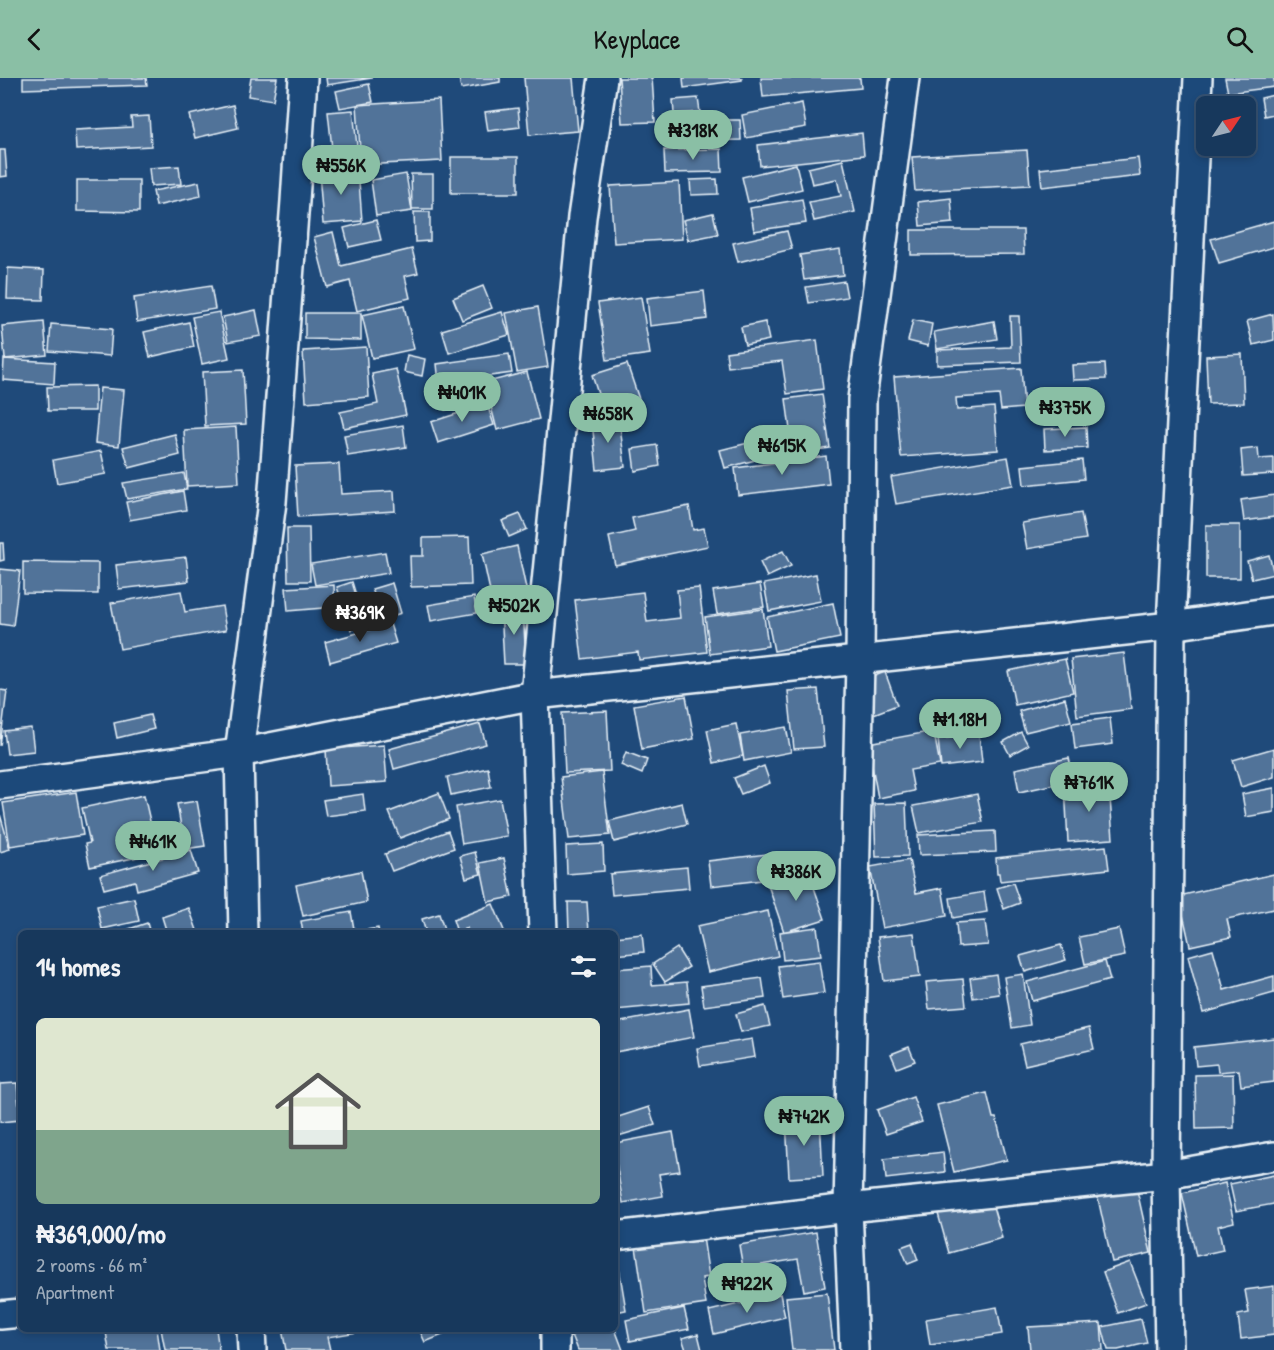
<!DOCTYPE html>
<meta charset="utf-8">
<style>
body{margin:0;font-family:"Patrick Hand",sans-serif;background:#244365;color:#f1f3f6;height:100vh;display:flex;flex-direction:column;font-size:22px;white-space:nowrap}
*{box-sizing:border-box;margin:0}
p{font-size:20px;color:#9eacbb}
.icon{flex:none;width:33px;height:33px;fill:none;stroke:currentColor;stroke-width:2;stroke-linecap:round;stroke-linejoin:round}
.map{position:relative;flex:1;overflow:hidden}
.details{position:absolute;left:18px;top:852px;width:600px;height:402px;display:flex;flex-direction:column;background:#17385c;border-radius:9px;box-shadow:0 3px 9px #0003,0 0 0 2px #365272}
.details>*{flex:none}
.needle{width:39px;rotate:55deg}
.fabs{position:absolute;left:1196px;top:18px;display:grid;gap:12px}
.fabs a{display:grid;place-items:center;width:60px;height:60px;border-radius:9px;background:#17385c;box-shadow:0 3px 9px #0003,0 0 0 2px #365272;font-size:30px}
.price{position:absolute;translate:-50% -51px;padding:0 14px;border-radius:21px;background:#8abfa5;color:#111;font-size:20px;line-height:39px;filter:drop-shadow(0 2px 3px #0008)}
.price::after{content:'';position:absolute;left:50%;top:36px;width:18px;height:14px;margin-left:-9px;background:inherit;clip-path:polygon(0 0,100% 0,50% 100%)}
.price.active{background:#222;color:#fff}
ul{padding:0;list-style:none}
li{display:grid;align-content:center;gap:12px;height:318px;padding:0 18px}
li+li{border-top:2px solid #365272}
li span{display:grid;place-items:center;height:186px;border-radius:9px;color:#555}
li>.icon{margin-inline-start:auto}
span .icon{width:108px;height:108px;fill:#fffc;stroke-width:1}
li b{font-size:26px}
h2{display:flex;justify-content:space-between;align-items:center;height:72px;padding:0 18px;font-size:26px}
header{display:flex;justify-content:space-between;align-items:center;height:78px;padding:0 18px;background:#8abfa5;color:#111;font-size:27px;font-weight:600}
.map>svg:first-child{display:block}
</style>
<header><svg class="icon" aria-label="back" viewBox="0 0 24 24"><path d="M15 5l-7 7 7 7"/></svg>Keyplace<svg class="icon" aria-label="search" viewBox="0 0 24 24"><circle cx="10" cy="10" r="6"/><path d="M15 15l6 6"/></svg></header>
<div class="map">
<svg width="1274" height="1272" viewBox="0 0 1274 1272">
<rect width="100%" height="100%" fill="#1f4a7a"/>
<filter id="ink" filterUnits="userSpaceOnUse"><feTurbulence type="fractalNoise" baseFrequency=".0167" numOctaves="2"/><feDisplacementMap in="SourceGraphic" scale="12" xChannelSelector="R" yChannelSelector="G"/><feConvolveMatrix kernelMatrix="1 2 1 2 8 2 1 2 1" color-interpolation-filters="sRGB"/></filter>
<g filter="url(#ink)">
<!-- building -->
<g fill="#517399" stroke="#e8f1f8" stroke-width="1.5">
<polygon points="23,0 146,0 147,7 23,11"/>
<polygon points="251,0 277,0 273,22 248,18"/>
<polygon points="326,0 372,0 327,7"/>
<polygon points="459,0 500,0 500,4 461,11"/>
<polygon points="524,0 573,0 578,53 529,57"/>
<polygon points="619,0 652,0 655,44 622,45"/>
<polygon points="683,0 742,0 742,2 684,10"/>
<polygon points="761,0 860,0 861,10 763,19"/>
<polygon points="1225,0 1274,0 1274,9 1228,15"/>
<polygon points="369,6 373,24 340,30 336,13"/>
<polygon points="1274,17 1274,36 1264,38 1261,20"/>
<polygon points="698,20 700,34 674,36 673,22"/>
<polygon points="439,22 442,83 361,87 357,27"/>
<polygon points="802,25 806,49 746,60 742,37"/>
<polygon points="233,27 238,50 195,60 189,37"/>
<polygon points="518,30 520,49 488,53 485,34"/>
<polygon points="353,32 359,86 334,89 328,34"/>
<polygon points="149,38 151,68 76,72 75,52 132,49 131,39"/>
<polygon points="661,42 740,42 741,62 662,63"/>
<polygon points="862,55 864,77 760,88 758,67"/>
<polygon points="721,71 722,94 665,95 664,72"/>
<polygon points="0,72 5,72 7,98 0,99"/>
<polygon points="1027,72 1030,107 915,113 912,79"/>
<rect x="451" y="79" width="67" height="36"/>
<polygon points="1138,80 1140,98 1042,109 1040,91"/>
<polygon points="843,82 855,134 814,143 809,124 841,118 837,101 812,106 808,90"/>
<polygon points="796,86 802,111 748,124 742,99"/>
<polygon points="179,88 181,106 151,108 149,90"/>
<polygon points="358,90 362,143 323,146 319,94"/>
<polygon points="406,96 412,133 376,138 371,102"/>
<polygon points="411,96 433,96 433,131 412,131"/>
<polygon points="717,101 718,116 691,117 690,102"/>
<polygon points="77,102 139,102 139,134 77,133"/>
<polygon points="199,104 201,118 156,128 153,113"/>
<polygon points="679,104 682,161 614,165 610,108"/>
<polygon points="951,120 953,145 920,148 918,124"/>
<polygon points="802,121 806,145 754,153 750,130"/>
<polygon points="414,134 430,134 430,163 415,164"/>
<polygon points="713,135 718,156 688,162 683,142"/>
<polygon points="376,142 381,162 349,169 344,150"/>
<polygon points="1274,143 1274,169 1219,185 1211,161"/>
<polygon points="911,152 1023,152 1024,176 911,177"/>
<polygon points="787,153 792,171 738,184 733,165"/>
<polygon points="333,154 341,188 412,171 418,195 405,198 410,220 357,233 350,203 327,209 314,159"/>
<polygon points="840,171 843,197 804,202 800,177"/>
<polygon points="8,190 44,192 43,222 7,221"/>
<polygon points="844,203 847,219 809,225 806,209"/>
<polygon points="211,208 215,231 137,244 134,220"/>
<polygon points="483,208 492,230 462,242 453,220"/>
<polygon points="704,213 707,241 650,248 647,220"/>
<polygon points="641,219 650,276 607,282 598,225"/>
<polygon points="404,228 414,271 372,280 362,237"/>
<polygon points="538,229 548,289 517,294 506,235"/>
<polygon points="256,232 261,258 228,264 223,239"/>
<polygon points="219,234 229,280 202,286 192,239"/>
<polygon points="502,234 509,257 449,275 442,252"/>
<polygon points="305,235 361,235 361,262 305,261"/>
<polygon points="1273,236 1274,262 1253,267 1247,243"/>
<polygon points="1010,238 1019,238 1021,284 937,287 937,272 1011,269"/>
<polygon points="913,242 932,246 928,268 908,263"/>
<polygon points="994,243 997,261 937,271 934,254"/>
<polygon points="44,244 47,277 5,281 2,248"/>
<polygon points="189,244 194,269 150,279 144,254"/>
<polygon points="765,244 769,262 745,267 741,249"/>
<polygon points="51,246 112,251 110,278 49,273"/>
<polygon points="817,262 823,311 787,316 782,283 728,289 726,274"/>
<polygon points="366,269 369,319 306,324 303,273"/>
<polygon points="509,276 512,295 439,305 437,286"/>
<polygon points="1242,276 1244,325 1208,326 1206,278"/>
<polygon points="407,277 425,281 422,298 404,294"/>
<polygon points="4,281 55,284 54,306 3,302"/>
<polygon points="627,286 641,327 605,338 592,297"/>
<polygon points="1105,286 1106,301 1073,302 1072,287"/>
<polygon points="1021,290 1024,330 1001,332 999,317 956,320 957,332 994,329 998,372 901,379 894,299"/>
<polygon points="396,291 406,337 344,350 340,334 378,326 372,296"/>
<polygon points="243,292 246,346 205,348 202,294"/>
<polygon points="527,294 539,341 497,352 489,321 445,332 441,316"/>
<polygon points="95,308 95,333 48,333 47,309"/>
<polygon points="100,310 124,312 119,368 95,365"/>
<polygon points="822,316 830,370 793,375 786,321"/>
<polygon points="487,326 494,347 438,365 431,344"/>
<polygon points="619,340 625,389 597,392 592,343"/>
<polygon points="403,347 406,369 348,378 344,357"/>
<polygon points="236,349 239,405 187,408 184,352"/>
<polygon points="1086,349 1087,370 1045,372 1044,351"/>
<polygon points="175,356 180,377 129,390 123,369"/>
<polygon points="780,357 785,374 725,390 720,372"/>
<polygon points="657,367 660,388 635,393 632,371"/>
<polygon points="1258,370 1259,381 1274,380 1274,396 1243,398 1241,372"/>
<polygon points="101,373 106,396 57,405 53,382"/>
<polygon points="826,378 829,406 738,417 735,390"/>
<polygon points="1008,379 1013,407 896,426 891,399"/>
<polygon points="1082,382 1084,401 1024,407 1022,388"/>
<polygon points="339,386 341,416 394,413 395,433 298,439 295,388"/>
<polygon points="184,395 187,411 127,421 123,405"/>
<polygon points="183,413 186,432 130,442 126,424"/>
<polygon points="1274,417 1274,439 1244,443 1241,422"/>
<polygon points="689,428 693,452 704,450 708,468 615,487 609,459 635,453 632,440"/>
<polygon points="1081,435 1086,461 1027,471 1022,445"/>
<polygon points="520,436 527,451 509,459 502,443"/>
<rect x="1206" y="447" width="34" height="53"/>
<polygon points="287,450 309,450 310,503 288,503"/>
<polygon points="469,459 471,507 411,509 410,478 423,478 423,460"/>
<polygon points="0,465 3,465 4,482 0,483"/>
<polygon points="517,468 528,520 493,527 482,476"/>
<polygon points="783,473 791,488 767,499 760,484"/>
<polygon points="385,474 389,495 315,507 311,486"/>
<polygon points="1269,477 1274,496 1252,501 1247,483"/>
<polygon points="186,479 189,503 119,511 116,487"/>
<polygon points="23,484 98,485 98,516 23,515"/>
<polygon points="0,491 20,493 13,548 0,546"/>
<polygon points="816,496 821,523 769,533 764,506"/>
<polygon points="352,504 359,527 376,521 372,511 392,505 401,535 351,552 337,509"/>
<polygon points="760,506 764,529 717,536 713,513"/>
<polygon points="334,507 335,529 288,533 286,510"/>
<polygon points="699,510 707,574 639,582 638,574 582,581 575,522 643,514 647,544 680,540 677,512"/>
<polygon points="181,513 185,534 222,528 226,552 120,571 111,525"/>
<polygon points="474,519 477,535 431,543 428,527"/>
<polygon points="833,525 840,560 774,573 767,539"/>
<polygon points="523,529 526,586 504,586 501,530"/>
<polygon points="763,531 768,568 710,576 705,539"/>
<polygon points="390,546 396,565 330,584 325,564"/>
<polygon points="1124,575 1131,631 1077,638 1071,581"/>
<polygon points="1065,581 1073,614 1015,627 1008,593"/>
<polygon points="885,594 897,627 871,637 859,604"/>
<polygon points="818,611 824,669 794,671 788,613"/>
<polygon points="0,612 7,613 0,668"/>
<polygon points="686,618 694,661 642,671 634,627"/>
<polygon points="1065,620 1071,643 1025,654 1019,633"/>
<polygon points="980,625 985,651 935,660 940,687 910,692 914,713 878,720 868,665 923,655 919,636"/>
<polygon points="607,633 610,693 565,695 562,635"/>
<polygon points="150,637 154,651 117,660 114,645"/>
<polygon points="1110,640 1113,666 1075,671 1072,645"/>
<polygon points="480,646 486,666 394,691 389,671"/>
<polygon points="736,646 743,678 714,685 707,652"/>
<polygon points="786,649 791,674 744,683 740,657"/>
<polygon points="31,650 34,673 7,676 4,653"/>
<polygon points="1021,654 1028,667 1010,677 1003,664"/>
<polygon points="979,656 982,684 941,689 938,661"/>
<polygon points="384,667 387,704 328,708 326,671"/>
<polygon points="1274,670 1274,699 1241,709 1233,682"/>
<polygon points="626,674 647,682 642,696 621,687"/>
<polygon points="1069,680 1074,702 1019,714 1015,691"/>
<polygon points="764,688 770,705 741,716 734,700"/>
<polygon points="488,690 491,709 451,717 447,699"/>
<polygon points="602,694 610,757 569,761 561,699"/>
<polygon points="1109,706 1113,761 1068,764 1065,708"/>
<polygon points="1274,710 1274,734 1246,739 1242,716"/>
<polygon points="76,714 83,757 10,768 3,725"/>
<polygon points="439,715 449,741 400,760 389,734"/>
<polygon points="363,716 365,733 326,738 323,722"/>
<polygon points="977,716 983,744 919,755 913,728"/>
<polygon points="144,717 152,752 176,746 181,770 90,789 85,766 90,765 82,730"/>
<polygon points="500,721 507,758 462,766 456,729"/>
<polygon points="197,723 205,768 185,771 177,726"/>
<polygon points="682,725 687,746 614,764 609,743"/>
<polygon points="906,725 908,778 876,779 874,726"/>
<polygon points="0,736 10,771 0,774"/>
<polygon points="448,753 454,770 392,793 385,776"/>
<polygon points="995,753 996,774 919,777 918,757"/>
<polygon points="603,766 604,793 567,796 566,768"/>
<polygon points="1106,768 1109,791 1000,803 999,795 997,795 996,780"/>
<polygon points="191,772 198,795 137,812 135,803 104,811 100,797"/>
<polygon points="475,774 481,796 466,800 460,778"/>
<polygon points="767,776 770,801 711,808 708,783"/>
<polygon points="504,780 512,819 488,824 480,785"/>
<polygon points="909,782 916,815 942,810 947,838 882,850 870,789"/>
<polygon points="687,789 689,810 612,817 610,796"/>
<polygon points="361,793 367,824 303,838 296,807"/>
<polygon points="809,795 825,841 784,854 768,807"/>
<polygon points="1274,796 1274,831 1227,841 1231,859 1190,868 1179,818"/>
<polygon points="1013,805 1020,825 1004,831 997,810"/>
<polygon points="984,814 987,834 953,840 950,820"/>
<polygon points="134,820 139,843 102,851 97,828"/>
<polygon points="568,824 587,824 589,855 569,855"/>
<polygon points="493,826 505,855 469,855 467,850 457,854 453,842"/>
<polygon points="189,830 198,855 167,855 162,839"/>
<polygon points="768,833 778,878 708,894 697,848"/>
<polygon points="351,834 354,851 332,855 303,855 301,843"/>
<polygon points="439,836 445,854 426,855 422,841"/>
<polygon points="985,843 988,867 958,869 956,845"/>
<polygon points="147,845 150,855 130,855 129,851"/>
<polygon points="817,849 821,878 783,882 780,854"/>
<polygon points="378,850 379,855 347,855"/>
<polygon points="1119,851 1125,878 1085,886 1079,859"/>
<polygon points="914,855 920,899 884,903 878,859"/>
<polygon points="642,856 644,874 615,877 615,859"/>
<polygon points="1061,867 1066,882 1025,894 1020,878"/>
<polygon points="677,870 689,889 665,904 653,886"/>
<polygon points="1213,871 1224,912 1274,898 1274,915 1203,935 1188,878"/>
<polygon points="819,883 824,915 783,921 778,888"/>
<polygon points="1105,883 1110,902 1032,923 1027,904"/>
<polygon points="651,888 652,907 687,904 689,925 615,932 615,891"/>
<polygon points="996,896 999,916 973,920 970,900"/>
<polygon points="1023,896 1030,947 1012,950 1004,899"/>
<polygon points="762,900 765,920 704,928 701,908"/>
<polygon points="963,901 966,928 929,931 926,904"/>
<polygon points="765,928 770,948 741,954 736,936"/>
<polygon points="689,931 694,959 615,974 615,945"/>
<polygon points="1089,950 1094,971 1025,987 1020,966"/>
<polygon points="1274,960 1274,1004 1241,1008 1239,992 1218,994 1217,986 1196,988 1194,969"/>
<polygon points="752,961 755,979 700,988 697,970"/>
<polygon points="909,969 915,983 897,990 891,976"/>
<polygon points="1233,996 1234,1050 1196,1051 1195,997"/>
<polygon points="17,1005 20,1042 0,1044 0,1006"/>
<polygon points="987,1015 993,1040 996,1040 1007,1082 954,1094 937,1027"/>
<polygon points="913,1019 922,1044 886,1056 877,1032"/>
<polygon points="649,1029 655,1047 615,1059 615,1040"/>
<polygon points="820,1039 823,1098 789,1100 786,1041"/>
<polygon points="673,1054 680,1093 659,1096 663,1118 623,1125 615,1079 615,1065"/>
<polygon points="943,1074 945,1094 886,1101 884,1081"/>
<polygon points="1274,1097 1274,1126 1236,1133 1230,1106"/>
<polygon points="1225,1105 1234,1144 1218,1148 1223,1172 1196,1178 1182,1115"/>
<polygon points="1136,1108 1151,1175 1112,1184 1097,1116"/>
<polygon points="990,1118 1002,1160 949,1175 937,1132"/>
<polygon points="816,1154 825,1209 804,1213 798,1181 743,1190 739,1167"/>
<polygon points="703,1159 709,1199 702,1200 706,1226 646,1235 636,1169"/>
<polygon points="912,1165 918,1182 908,1186 901,1169"/>
<polygon points="615,1178 617,1178 626,1232 615,1234"/>
<polygon points="1130,1184 1146,1225 1118,1235 1103,1194"/>
<polygon points="1274,1208 1274,1257 1241,1261 1238,1237 1249,1235 1245,1212"/>
<polygon points="827,1215 834,1272 792,1272 786,1219"/>
<polygon points="780,1216 785,1239 714,1256 709,1233"/>
<polygon points="997,1229 1002,1256 930,1267 926,1241"/>
<polygon points="684,1230 689,1251 630,1263 626,1242"/>
<polygon points="1141,1241 1147,1265 1118,1272 1108,1272 1102,1249"/>
<polygon points="1101,1245 1103,1272 1030,1272 1028,1249"/>
<polygon points="126,1251 157,1251 160,1272 109,1272 106,1254"/>
<polygon points="161,1251 216,1251 219,1272 165,1272"/>
<polygon points="282,1251 375,1251 327,1259 330,1272 286,1272"/>
<polygon points="419,1251 455,1251 455,1252 425,1264"/>
<polygon points="573,1251 615,1251 623,1272 578,1272 570,1252"/>
<polygon points="698,1256 702,1272 686,1272 682,1260"/>
</g>
<g fill="none" stroke-linecap="round" stroke-linejoin="round">
<defs>
<g id="street">
<polyline points="0,707 239,675 535,617 1171,548 1274,533"/>
<polyline points="243,855 239,675 272,424 295,123 303,0"/>
<polyline points="543,855 535,617 582,139 603,0"/>
<polyline points="615,1158 848,1130 1166,1097 1274,1078"/>
<polyline points="0,1237 21,1235"/>
<polyline points="251,1251 252,1272"/>
<polyline points="555,1251 555,1272"/>
<polyline points="854,1272 848,1130 860,583 862,321 905,0"/>
<polyline points="1169,1272 1166,1097 1171,548 1198,0"/>
</g>
</defs>
<!-- street casing -->
<use href="#street" stroke="#e8f1f8" stroke-width="32"/>
<!-- street -->
<use href="#street" stroke="#1f4a7a" stroke-width="27"/>
</g>
</g>
</svg>
<div class="fabs">
<a><svg class="needle" viewBox="-14 -14 28 28"><path d="M0-13l5 13h-10z" fill="#e53935"/><path d="M0 13l5-13h-10z" fill="#9eacbb"/></svg></a>
</div>
<b class="price" style="left:693px;top:83px">₦318K</b>
<b class="price" style="left:341px;top:118px">₦556K</b>
<b class="price" style="left:462px;top:345px">₦401K</b>
<b class="price" style="left:1065px;top:360px">₦375K</b>
<b class="price" style="left:608px;top:366px">₦658K</b>
<b class="price" style="left:782px;top:398px">₦615K</b>
<b class="price" style="left:514px;top:558px">₦502K</b>
<b class="price active" style="left:360px;top:565px">₦369K</b>
<b class="price" style="left:960px;top:672px">₦1.18M</b>
<b class="price" style="left:1089px;top:735px">₦761K</b>
<b class="price" style="left:153px;top:794px">₦461K</b>
<b class="price" style="left:796px;top:824px">₦386K</b>
<b class="price" style="left:804px;top:1069px">₦742K</b>
<b class="price" style="left:747px;top:1236px">₦922K</b>
<section class="details">
<h2>14 homes<svg class="icon" aria-label="filters" viewBox="0 0 24 24"><path d="M4 7h16M4 17h16"/><circle cx="9" cy="7" r="2"/><circle cx="15" cy="17" r="2"/></svg></h2>
<ul>
<li><span style="background:linear-gradient(#dfe7d0 60%,#7fa58c 0)"><svg class="icon" aria-label="home" viewBox="0 0 24 24"><path d="M3 11l9-7 9 7M6 9v11h12V9"/></svg></span><div><b>₦369,000/mo</b><p>2 rooms · 66 m²</p><p>Apartment</p></div></li>
</ul>
</section>
</div>
